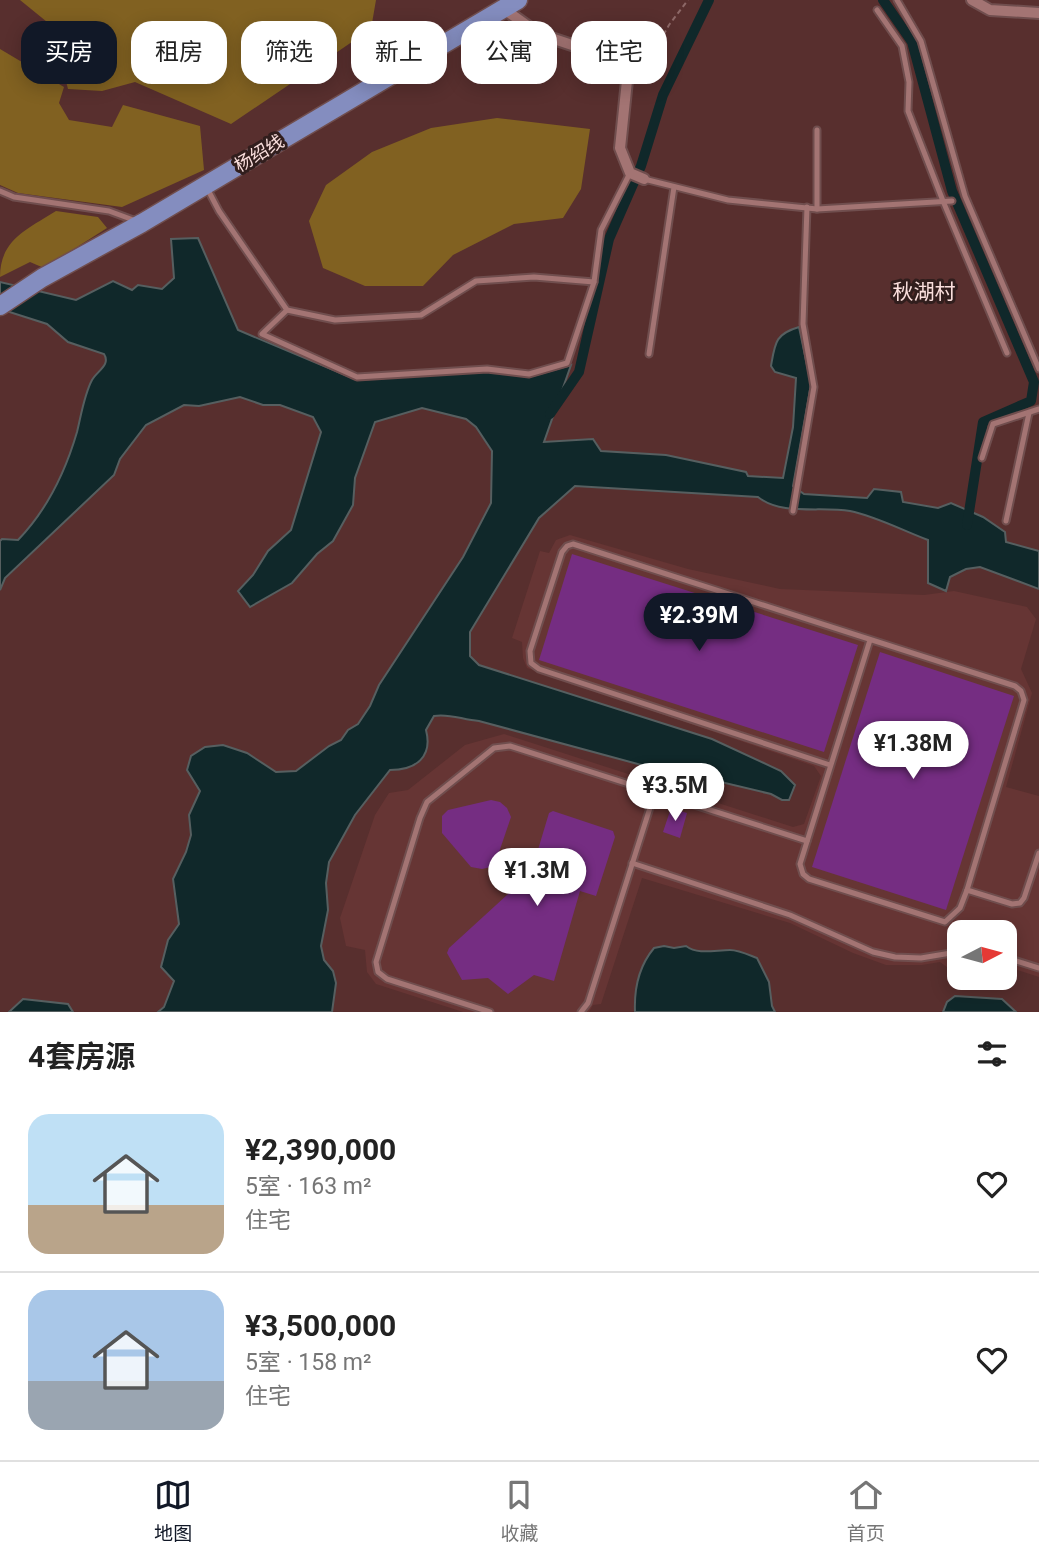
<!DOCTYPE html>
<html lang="zh">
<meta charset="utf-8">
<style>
body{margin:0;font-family:Roboto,"Noto Sans SC",sans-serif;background:#f2f2f2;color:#222;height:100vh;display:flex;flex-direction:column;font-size:26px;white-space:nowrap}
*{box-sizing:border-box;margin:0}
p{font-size:23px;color:#767676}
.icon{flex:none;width:38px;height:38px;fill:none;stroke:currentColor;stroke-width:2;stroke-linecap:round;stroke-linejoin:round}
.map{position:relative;height:1012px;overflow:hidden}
.panel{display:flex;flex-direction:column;background:#fff;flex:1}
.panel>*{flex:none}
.guide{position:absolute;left:21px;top:21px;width:998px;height:63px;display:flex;gap:14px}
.needle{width:46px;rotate:84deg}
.buttons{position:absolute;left:947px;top:920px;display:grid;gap:14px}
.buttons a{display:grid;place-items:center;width:70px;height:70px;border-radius:14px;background:#fff;box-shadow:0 4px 18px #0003;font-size:35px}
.price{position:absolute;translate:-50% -60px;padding:0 16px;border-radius:24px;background:#fff;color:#222;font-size:23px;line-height:46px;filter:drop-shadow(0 2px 4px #0008)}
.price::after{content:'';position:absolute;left:50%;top:42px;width:21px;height:16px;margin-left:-10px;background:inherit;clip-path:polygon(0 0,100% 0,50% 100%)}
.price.current{background:#111827;color:#fff}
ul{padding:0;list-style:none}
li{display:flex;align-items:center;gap:21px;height:175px;padding:0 28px}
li+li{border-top:2px solid #e0e0e0}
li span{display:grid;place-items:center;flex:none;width:196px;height:140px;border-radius:21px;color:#555}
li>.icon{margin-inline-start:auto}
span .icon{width:84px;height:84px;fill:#fffc;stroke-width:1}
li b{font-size:30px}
h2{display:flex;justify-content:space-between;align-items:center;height:84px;padding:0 28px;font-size:30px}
.tag{padding:0 24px;border-radius:21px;background:#fff;box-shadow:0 4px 18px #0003;font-size:24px;line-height:63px}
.tag.current{background:#111827;color:#fff}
.tabs{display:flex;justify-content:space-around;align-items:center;height:98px;border-top:2px solid #e0e0e0;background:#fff;font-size:19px;color:#767676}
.tabs a{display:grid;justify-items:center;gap:4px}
.tabs .current{color:#111827}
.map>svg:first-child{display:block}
</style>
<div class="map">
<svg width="1039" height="1012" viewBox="0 0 1039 1012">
<rect width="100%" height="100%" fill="#582f2e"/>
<!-- built -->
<polygon fill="#663534" points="570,535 688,569 780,589 924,595 954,591 1027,607 1036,619 1021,669 1032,693 1006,787 1039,796 1039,977 1011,968 1005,971 1004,933 959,933 959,976 940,962 922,965 886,965 853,953 790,923 642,878 601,1004 593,1005 589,1012 463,1012 376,984 367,972 365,950 346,946 340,918 375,815 389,793 408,790 465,745 504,734 793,827 804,824 821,776 814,766 527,668 523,658 522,642 512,638 540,551 549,553 556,540"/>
<!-- forest -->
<g fill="#816121">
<polygon points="20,0 376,0 371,29 231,124 135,82 102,91 68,89 52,26"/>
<polygon points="0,49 64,87 59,103 69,120 112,127 123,105 200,126 204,170 122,207 18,193 0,185"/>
<polygon points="497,118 590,129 581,189 563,218 514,224 453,255 423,286 365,286 323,268 309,221 326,185 372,152 431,128"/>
<path d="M56,211l42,6 9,11 -63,40 -14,-6 -30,15c0,-38 28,-48 56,-66z"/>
</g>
<!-- water -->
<g fill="#10282a" stroke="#565f60" stroke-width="2">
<path d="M198,238l40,92 119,50 130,-9 42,6 42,-12 -27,77 49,-3 8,12 65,4 80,17 2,4 35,2 10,-51 3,-49 -21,-6 -4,-6c4,-23 4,-32 28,-39l12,57 -18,102 11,8 63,4 7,-9 27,3 2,10 35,6 13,-5 32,14 22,15 1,10 33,9v38l-59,-22 -14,2 -16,8 -4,14 -18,-8v-43c-24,-9 -53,-24 -78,-29 -29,-5 -68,5 -92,-14l-183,-11 -36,32 -69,114v24l9,9 233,74 69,32 14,14 -6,15h-7l-11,-6 -92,-22 -8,1 -192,-52c-16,-1 -30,-8 -45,-5l-8,14c7,27 -10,40 -36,40l-35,45 -26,47 -3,21 2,27 -7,36 3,14 9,11 3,12 -4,29h-174l6,-5 10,-26 -13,-14 7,-27 11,-16 -6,-45 13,-27 5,-17 -2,-20 11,-24 -13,-21 4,-14 14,-9 18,-2 24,8 29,19 20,-1 33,-25 12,-6 7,-10 10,-6 12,-18 9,-21 84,-128 28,-54 1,-52 -16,-24 -10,-8 -44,-11 -47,14 -20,56 -2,27 -20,36 -16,13 -25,29 -42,24 -12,-16 15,-16 15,-24 23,-21 30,-98 -8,-15 -33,-12h-17l-23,-8 -41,9 -15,-1 -38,20 -26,34 -6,16 -109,103 -5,12v-49l2,-2 16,1c29,-30 47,-67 59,-108 4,-16 7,-37 15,-52 5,-9 19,-15 12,-26l-36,-12 -21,-18 -47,-15v-27l76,18 37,-19 19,9 6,-5 24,4 12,-11 -3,-39z"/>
<path d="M664,946l10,2 12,-2c12,9 29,4 44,4 9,0 19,5 27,8l12,24 3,24 3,6h-140c-1,-23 4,-46 19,-64z"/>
<polygon points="955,996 1002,999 1016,1012 943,1012 947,1002"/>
<polygon points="23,999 68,1004 73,1012 9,1012"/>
</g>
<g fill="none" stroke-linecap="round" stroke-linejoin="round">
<!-- canal -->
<g stroke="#10282a" stroke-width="10">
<polyline points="883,0 912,42 952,191 1034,382 1031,401 983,422 967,525"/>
<polyline points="550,414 579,372 609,239 641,166 663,95 709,0"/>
</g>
</g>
<!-- building -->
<g fill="#752d82">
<polygon points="572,554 858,645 824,752 539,660"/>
<polygon points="880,652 1014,696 946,910 812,867"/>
<polygon points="491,800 500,802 507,808 511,817 496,861 491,867 482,869 471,867 442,833 442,816 448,810"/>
<polygon points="671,808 687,813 680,838 663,832"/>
<polygon points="553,811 613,831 615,837 596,896 580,891 554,981 534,975 508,994 488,978 462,980 447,953 449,948 531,873 549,813"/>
</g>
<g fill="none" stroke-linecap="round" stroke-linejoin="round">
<defs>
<g id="lane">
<polyline points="897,0 921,41 965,196 1039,369"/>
<polyline points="877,10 902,46 909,82 908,111 943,201 1007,353"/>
<polyline points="644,179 728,200 817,209 952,201"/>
<polyline points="207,188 219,211 287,310 335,320 421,315 476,281 534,277 594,282"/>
<polyline points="0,191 14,197 109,211 136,221"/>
<polyline points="817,209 817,130"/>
<polyline points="287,310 262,334 357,377 487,369 529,374 567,363 594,282 601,230 630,173"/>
<polyline points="649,354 674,187"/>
<polyline points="982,458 993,424 1039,409"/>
<polyline points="793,511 814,387 803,324 807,207"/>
<polyline points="1006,521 1029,413"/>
<polyline points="830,765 539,669 531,663 530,651 562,552 567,546 573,544 1015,686 1021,691 1024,700 967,890 960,908 945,922 809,879 803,874 800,864 870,640"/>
<polyline points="632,863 790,915 873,952 895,957 921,958 957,952"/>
<polyline points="967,890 1012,904 1020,903 1024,898 1039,853"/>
<path d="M967,933c8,-9 20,-5 29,0"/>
<polyline points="959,944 957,952 959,958"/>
<polyline points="1004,957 1039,968"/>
<polyline points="490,1012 387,979 378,972 376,962 420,818 427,802 494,748 510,746 807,841"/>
<polyline points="581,1012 588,1003 655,792"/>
</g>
<g id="street">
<polyline points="972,0 990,10 1039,13"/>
<polyline points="504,9 539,34 620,61 628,71 620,148 630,173 644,179"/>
</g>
<polyline id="primary" points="0,306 42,278 142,223 518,0"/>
</defs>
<!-- lane casing -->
<use href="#lane" stroke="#704e4e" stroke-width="9"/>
<!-- street casing -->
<use href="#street" stroke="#704e4e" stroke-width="14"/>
<!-- primary casing -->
<use href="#primary" stroke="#704e4e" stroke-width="21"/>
<!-- path -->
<polyline stroke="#8d6867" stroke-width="2" stroke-dasharray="5 3.5" stroke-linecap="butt" points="638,79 669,25 688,0"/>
<!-- lane -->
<use href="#lane" stroke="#a37473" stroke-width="5"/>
<!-- street -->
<use href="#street" stroke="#a37473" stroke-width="10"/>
<!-- primary -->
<use href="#primary" stroke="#848dbf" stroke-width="18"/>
</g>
<g text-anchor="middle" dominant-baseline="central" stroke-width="6" stroke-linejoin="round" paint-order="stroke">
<!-- street labels -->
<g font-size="18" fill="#fadfdd" stroke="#311e1d">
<text transform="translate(259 153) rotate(-31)">杨绍线</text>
</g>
<!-- quarter labels -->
<g font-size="21" fill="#fadfdd" stroke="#311e1d">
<text x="924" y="292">秋湖村</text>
</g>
</g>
</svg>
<div class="buttons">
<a><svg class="needle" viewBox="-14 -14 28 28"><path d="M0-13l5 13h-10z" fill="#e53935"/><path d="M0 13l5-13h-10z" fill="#767676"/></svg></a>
</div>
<b class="price current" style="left:699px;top:653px">¥2.39M</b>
<b class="price" style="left:913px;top:781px">¥1.38M</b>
<b class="price" style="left:675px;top:823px">¥3.5M</b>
<b class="price" style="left:537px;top:908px">¥1.3M</b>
<div class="guide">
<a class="tag current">买房</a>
<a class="tag">租房</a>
<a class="tag">筛选</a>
<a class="tag">新上</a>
<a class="tag">公寓</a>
<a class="tag">住宅</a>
</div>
</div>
<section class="panel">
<h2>4套房源<svg class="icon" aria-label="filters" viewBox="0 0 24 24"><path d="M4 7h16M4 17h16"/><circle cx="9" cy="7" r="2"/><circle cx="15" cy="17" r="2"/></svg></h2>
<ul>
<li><span style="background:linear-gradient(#bfe0f5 65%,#b9a48a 0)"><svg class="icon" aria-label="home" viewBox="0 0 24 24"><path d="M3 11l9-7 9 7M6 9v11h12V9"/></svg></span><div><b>¥2,390,000</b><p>5室 · 163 m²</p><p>住宅</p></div><svg class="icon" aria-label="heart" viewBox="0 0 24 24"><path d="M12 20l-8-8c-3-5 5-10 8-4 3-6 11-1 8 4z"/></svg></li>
<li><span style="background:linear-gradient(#a9c7e8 65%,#9aa5b1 0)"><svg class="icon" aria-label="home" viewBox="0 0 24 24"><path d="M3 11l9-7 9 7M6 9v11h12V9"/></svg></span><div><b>¥3,500,000</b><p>5室 · 158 m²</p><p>住宅</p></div><svg class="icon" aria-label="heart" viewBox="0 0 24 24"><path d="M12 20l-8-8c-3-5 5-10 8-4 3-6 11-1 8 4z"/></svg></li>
</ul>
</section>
<nav class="tabs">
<a class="current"><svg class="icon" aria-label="map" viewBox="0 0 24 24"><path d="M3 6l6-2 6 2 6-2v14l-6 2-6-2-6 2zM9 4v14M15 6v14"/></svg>地图</a>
<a><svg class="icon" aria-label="saved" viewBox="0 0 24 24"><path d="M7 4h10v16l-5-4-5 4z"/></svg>收藏</a>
<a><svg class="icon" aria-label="home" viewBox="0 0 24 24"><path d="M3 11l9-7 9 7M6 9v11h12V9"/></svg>首页</a>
</nav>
